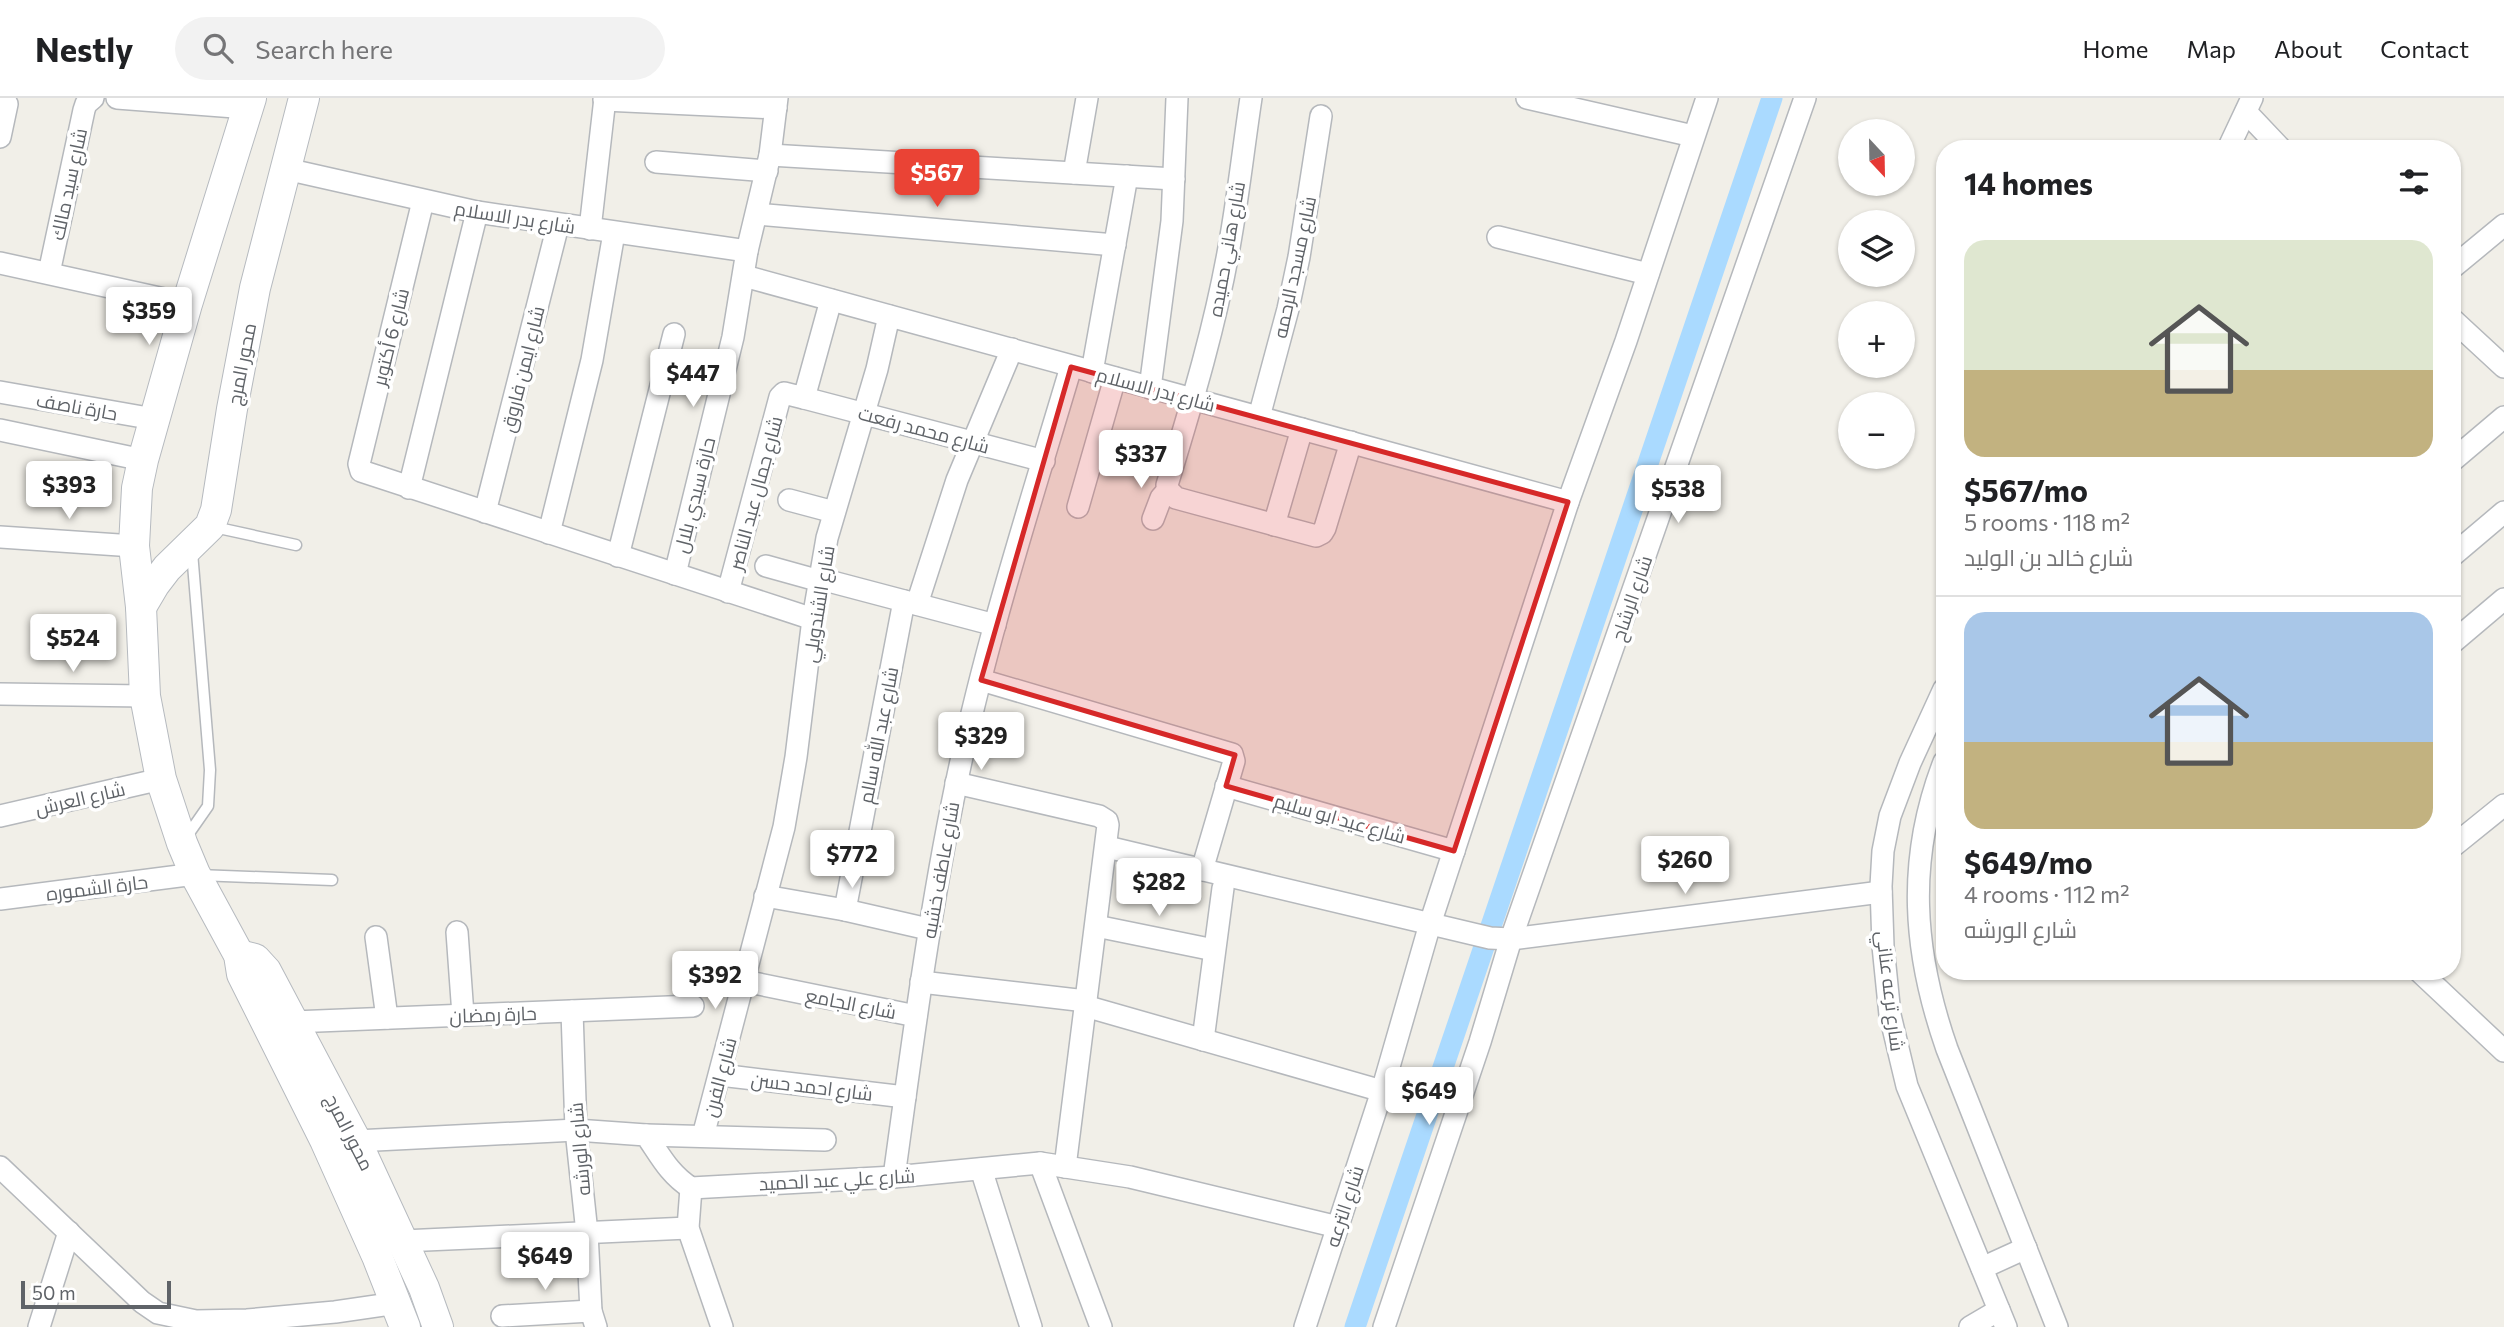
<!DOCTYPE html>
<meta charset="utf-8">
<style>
body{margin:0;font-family:Commissioner,Cairo,sans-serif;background:#f2f2f2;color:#202124;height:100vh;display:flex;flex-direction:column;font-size:26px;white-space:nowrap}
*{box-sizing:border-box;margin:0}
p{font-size:23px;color:#757577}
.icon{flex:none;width:38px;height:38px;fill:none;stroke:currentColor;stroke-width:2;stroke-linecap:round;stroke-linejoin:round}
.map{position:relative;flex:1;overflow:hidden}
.sheet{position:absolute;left:1936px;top:42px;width:525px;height:840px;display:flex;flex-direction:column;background:#fff;border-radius:28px;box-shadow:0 2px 5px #0004}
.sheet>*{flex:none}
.needle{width:46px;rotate:158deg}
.buttons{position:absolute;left:1838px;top:21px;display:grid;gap:14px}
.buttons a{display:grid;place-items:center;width:77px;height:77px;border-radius:50%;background:#fff;box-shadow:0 2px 5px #0004;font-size:35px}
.scale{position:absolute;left:21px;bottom:18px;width:150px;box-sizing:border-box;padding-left:7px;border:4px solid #5f6368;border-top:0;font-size:19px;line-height:24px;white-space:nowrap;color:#5f6368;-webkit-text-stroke:5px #fff;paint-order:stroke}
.price{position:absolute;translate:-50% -60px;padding:0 16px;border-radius:7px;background:#fff;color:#222;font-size:23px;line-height:46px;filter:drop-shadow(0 2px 4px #0008)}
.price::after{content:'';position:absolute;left:50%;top:42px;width:21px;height:16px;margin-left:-10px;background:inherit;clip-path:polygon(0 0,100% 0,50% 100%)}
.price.selected{background:#ea4335;color:#fff}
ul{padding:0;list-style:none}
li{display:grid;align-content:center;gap:14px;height:371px;padding:0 28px}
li+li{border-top:2px solid #e0e0e0}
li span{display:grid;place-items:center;height:217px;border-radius:21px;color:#555}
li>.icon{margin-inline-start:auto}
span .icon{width:126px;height:126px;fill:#fffc;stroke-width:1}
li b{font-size:30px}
h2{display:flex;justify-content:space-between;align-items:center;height:84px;padding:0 28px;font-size:30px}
header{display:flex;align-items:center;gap:42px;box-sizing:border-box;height:98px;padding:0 35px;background:#fff;border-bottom:2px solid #e0e0e0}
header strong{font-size:33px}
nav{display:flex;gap:38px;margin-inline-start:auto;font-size:24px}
.search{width:490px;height:63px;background:#f2f2f2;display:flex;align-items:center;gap:18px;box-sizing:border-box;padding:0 24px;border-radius:38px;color:#757577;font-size:26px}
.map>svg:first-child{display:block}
</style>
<header>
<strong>Nestly</strong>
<div class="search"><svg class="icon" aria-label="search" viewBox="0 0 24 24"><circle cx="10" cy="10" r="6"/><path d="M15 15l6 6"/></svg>Search here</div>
<nav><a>Home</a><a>Map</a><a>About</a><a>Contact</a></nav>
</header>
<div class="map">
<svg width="2504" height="1229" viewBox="0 0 2504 1229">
<rect width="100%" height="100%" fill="#f1efe8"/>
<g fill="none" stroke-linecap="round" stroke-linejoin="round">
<!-- canal -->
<polyline stroke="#aadaff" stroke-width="21" points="1355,1229 1772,0"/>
<defs>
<g id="service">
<polyline points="214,429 296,447"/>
<polyline points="185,741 208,708 210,672 192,454"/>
<polyline points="198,777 332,782"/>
</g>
<g id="minor">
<polyline points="117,0 248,10"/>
<path d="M1251,0c-7,46 -12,92 -20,138 -14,85 -39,167 -64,249l1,5 8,8 140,38 6,-3 3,-5 26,-86"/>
<polyline points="1527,0 1693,38"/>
<polyline points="604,2 776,10"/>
<polyline points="2246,14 2281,51"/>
<polyline points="0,39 7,6"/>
<polyline points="2228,51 2252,0"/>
<polyline points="770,57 1174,81"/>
<polyline points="656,64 767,73"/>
<polyline points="286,71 477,114 747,153"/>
<polyline points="1074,75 1087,0"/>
<polyline points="423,103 359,366 361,373 813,521"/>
<polyline points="757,116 1115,147"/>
<polyline points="590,131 605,0"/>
<polyline points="1498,139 1648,176"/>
<polyline points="0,165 187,206"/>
<polyline points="2452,170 2504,127"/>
<polyline points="49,175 84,12 86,6 93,0"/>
<polyline points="744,178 1568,404"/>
<polyline points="2452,221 2504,269"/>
<polyline points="1092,274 1127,78"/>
<polyline points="1150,290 1172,123 1177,0"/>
<polyline points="0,294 154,321"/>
<polyline points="804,300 1044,363"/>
<polyline points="1259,319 1288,211 1299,159 1321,18"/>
<polyline points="0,332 143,362"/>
<polyline points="2452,363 2504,319"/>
<polyline points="409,390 477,114"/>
<polyline points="789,402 834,414"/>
<polyline points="1078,409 1115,280"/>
<polyline points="485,414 558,127"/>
<polyline points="1153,421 1161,400 1168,392"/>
<polyline points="1274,427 1302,331"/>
<polyline points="549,435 592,262 614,135"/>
<polyline points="0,439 134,448"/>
<polyline points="618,458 674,236"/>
<polyline points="2452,458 2504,414"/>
<polyline points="766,468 820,483"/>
<polyline points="675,476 733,239 747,153 770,57 777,0"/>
<polyline points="821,481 995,527"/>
<polyline points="728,494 780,299 784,295 804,300 831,202"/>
<polyline points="917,506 957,382 1012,251"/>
<polyline points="2452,545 2504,501"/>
<polyline points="981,582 1232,656 1234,663 1202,772"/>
<polyline points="1944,591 1910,665 1890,718 1883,753 1881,788 1883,848 1890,917 1907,988 2006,1229"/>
<polyline points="0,596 145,598"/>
<path d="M1944,664c-38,98 -31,190 3,287l110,278"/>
<polyline points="956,685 1099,718 1107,723 1108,727 1065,1069"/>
<polyline points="1226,688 1454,753"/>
<polyline points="0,718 161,681"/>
<polyline points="1107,749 1490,840 1511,841 1881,794"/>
<polyline points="2452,749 2504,707"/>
<polyline points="765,798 845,812 928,831"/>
<polyline points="0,801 195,776"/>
<polyline points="845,812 904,503"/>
<polyline points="1096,828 1214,852"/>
<polyline points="457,834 463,917"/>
<polyline points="376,839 387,920"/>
<polyline points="2419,873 2504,953"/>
<polyline points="744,883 916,918"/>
<polyline points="921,884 1086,903"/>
<polyline points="1085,908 1382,993"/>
<polyline points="572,913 576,1032 587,1135 591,1213 596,1229"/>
<polyline points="293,924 693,908"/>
<polyline points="1203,942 1223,790"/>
<polyline points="720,977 905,999"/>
<polyline points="646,1037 825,1042"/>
<polyline points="703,1038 784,729 796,659 813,521 827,440 877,271 889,218"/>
<path d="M356,1043l220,-11 70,5c14,20 23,39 45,53l203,-11 146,-14 90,14 208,50"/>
<polyline points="1040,1065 1101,1229"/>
<polyline points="0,1069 142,1204 158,1215 196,1223 247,1222 335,1214 397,1205"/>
<polyline points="981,1071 1031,1229"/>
<path d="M894,1079c18,-131 35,-262 62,-392 29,-142 74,-280 115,-418"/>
<polyline points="691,1090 688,1130 722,1229"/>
<polyline points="403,1143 688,1130"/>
<polyline points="1982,1170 2026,1150"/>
<polyline points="502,1218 591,1213"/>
<polyline points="39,1229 69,1134"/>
<polyline points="1305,1229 1382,993 1430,826 1568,404 1626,243 1707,0"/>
<polyline points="1384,1229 1480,944 1511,841 1805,0"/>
<polyline points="1970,1229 1999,1212"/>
</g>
<g id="secondary">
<polyline points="251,0 187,206 143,362 137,390 134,448 141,509 145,598 161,681 182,745 195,776 239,857 242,876 325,1042 377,1158 405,1229"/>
<polyline points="141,509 154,487 167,470 210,428 216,412 232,311 255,190 304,0"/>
<polyline points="239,857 255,861 266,873 356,1043 424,1190 438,1229"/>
</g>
</defs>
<!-- service casing -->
<use href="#service" stroke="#b5b8bc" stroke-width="13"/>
<!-- minor casing -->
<use href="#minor" stroke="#b5b8bc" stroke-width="24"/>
<!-- secondary casing -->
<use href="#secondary" stroke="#b6babf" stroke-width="32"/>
<!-- service -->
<use href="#service" stroke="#fff" stroke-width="10"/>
<!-- minor -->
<use href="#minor" stroke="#fff" stroke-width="21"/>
<!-- secondary -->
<use href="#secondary" stroke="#fff" stroke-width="30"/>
</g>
<!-- marked area -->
<path fill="#d62828" fill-opacity="0.2" stroke="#d62828" stroke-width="5" stroke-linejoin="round" d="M1071,269l497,135 -114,349 -228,-65 9,-31 -254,-75z"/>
<g text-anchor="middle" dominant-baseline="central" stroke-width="7" stroke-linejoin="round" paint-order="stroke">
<!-- street labels -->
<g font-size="19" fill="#5f6368" stroke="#fff">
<text transform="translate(68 86) rotate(-78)">شارع سيد مالك</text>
<text transform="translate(515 119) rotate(9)">شارع بدر الاسلام</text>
<text transform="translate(1226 151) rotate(-80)">شارع هاني حميده</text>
<text transform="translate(1294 169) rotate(-78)">شارع مسجد الرحمه</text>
<text transform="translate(390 239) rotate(-76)">شارع 6 أكتوبر</text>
<text transform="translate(241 266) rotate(-79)">محور المرج</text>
<text transform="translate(522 271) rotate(-76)">شارع ايمن فاروق</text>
<text transform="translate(1156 291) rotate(15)">شارع بدر الاسلام</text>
<text transform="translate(77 308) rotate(10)">حارة ناصف</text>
<text transform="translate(924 331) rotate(15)">شارع محمد رفعت</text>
<text transform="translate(755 395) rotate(-75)">شارع جمال عبد الناصر</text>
<text transform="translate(694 397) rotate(-76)">حارة سيدي بلال</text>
<text transform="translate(1631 500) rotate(-71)">شارع الرشاح</text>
<text transform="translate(818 506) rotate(-81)">شارع الشندويلي</text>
<text transform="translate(878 637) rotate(-79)">شارع عبد الله سالم</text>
<text transform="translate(80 700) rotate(-13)">شارع العرش</text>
<text transform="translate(1340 720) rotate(16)">شارع عيد ابو سليم</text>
<text transform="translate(940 772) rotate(-80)">شارع عاطف خشبه</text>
<text transform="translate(97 789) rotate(-7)">حارة الشموره</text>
<text transform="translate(1891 893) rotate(83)">شارع ترعه عناني</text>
<text transform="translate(851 905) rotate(11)">شارع الجامع</text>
<text transform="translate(493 916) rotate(-2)">حارة رمضان</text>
<text transform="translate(719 979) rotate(-75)">شارع الفرن</text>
<text transform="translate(812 988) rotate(7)">شارع احمد حسن</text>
<text transform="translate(350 1034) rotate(63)">محور المرج</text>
<text transform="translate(579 1051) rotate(-95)">شارع الورشه</text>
<text transform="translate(837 1081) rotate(-3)">شارع علي عبد الحميد</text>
<text transform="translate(1344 1108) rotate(-72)">شارع الترعه</text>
</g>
</g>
</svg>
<div class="buttons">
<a><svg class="needle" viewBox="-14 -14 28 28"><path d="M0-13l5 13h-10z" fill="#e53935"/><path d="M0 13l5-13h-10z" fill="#757577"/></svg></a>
<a><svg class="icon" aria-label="layers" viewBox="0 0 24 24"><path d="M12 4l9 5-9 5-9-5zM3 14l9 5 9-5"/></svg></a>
<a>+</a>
<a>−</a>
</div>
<div class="scale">50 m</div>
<b class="price selected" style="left:937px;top:111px">$567</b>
<b class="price" style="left:149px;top:249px">$359</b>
<b class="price" style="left:693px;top:311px">$447</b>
<b class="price" style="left:1141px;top:392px">$337</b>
<b class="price" style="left:69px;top:423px">$393</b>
<b class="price" style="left:1678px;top:427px">$538</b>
<b class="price" style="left:73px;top:576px">$524</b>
<b class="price" style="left:981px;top:674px">$329</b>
<b class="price" style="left:852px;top:792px">$772</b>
<b class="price" style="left:1685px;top:798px">$260</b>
<b class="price" style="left:1159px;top:820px">$282</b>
<b class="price" style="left:715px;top:913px">$392</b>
<b class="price" style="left:1429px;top:1029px">$649</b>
<b class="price" style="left:545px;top:1194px">$649</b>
<section class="sheet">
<h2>14 homes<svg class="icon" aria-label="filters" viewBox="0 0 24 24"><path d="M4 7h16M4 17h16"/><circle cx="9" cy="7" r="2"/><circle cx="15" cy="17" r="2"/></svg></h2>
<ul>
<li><span style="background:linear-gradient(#dfe7d0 60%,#c2b280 0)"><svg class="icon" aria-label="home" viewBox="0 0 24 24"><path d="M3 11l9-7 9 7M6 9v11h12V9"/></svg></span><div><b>$567/mo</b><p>5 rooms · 118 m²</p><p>شارع خالد بن الوليد</p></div></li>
<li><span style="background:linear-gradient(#a9c7e8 60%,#c2b280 0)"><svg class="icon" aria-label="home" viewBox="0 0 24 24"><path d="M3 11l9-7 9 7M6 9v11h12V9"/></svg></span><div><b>$649/mo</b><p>4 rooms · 112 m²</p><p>شارع الورشه</p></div></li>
</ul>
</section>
</div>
